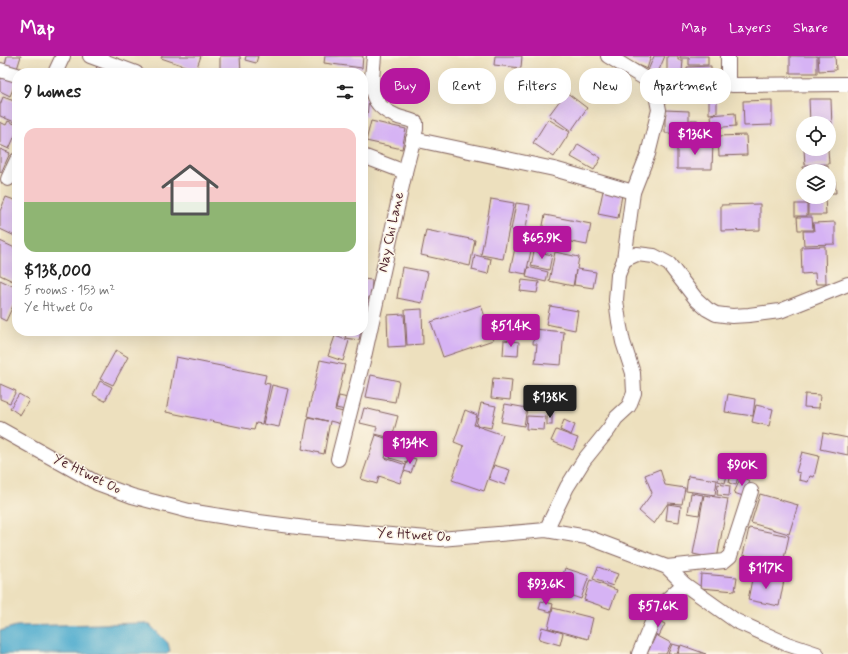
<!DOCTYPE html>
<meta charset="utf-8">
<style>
body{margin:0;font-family:Mynerve,sans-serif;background:#f6f6f6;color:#222;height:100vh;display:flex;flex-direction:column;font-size:15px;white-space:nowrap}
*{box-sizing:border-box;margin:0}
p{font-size:13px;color:#767676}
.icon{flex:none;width:22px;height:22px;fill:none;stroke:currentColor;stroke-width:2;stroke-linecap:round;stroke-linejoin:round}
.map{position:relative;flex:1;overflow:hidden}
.details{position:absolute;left:12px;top:12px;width:356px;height:268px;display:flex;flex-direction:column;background:#fff;border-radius:16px;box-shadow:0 4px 16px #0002}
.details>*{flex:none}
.top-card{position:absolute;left:380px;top:12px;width:380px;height:36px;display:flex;gap:8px}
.fabs{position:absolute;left:796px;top:60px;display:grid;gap:8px}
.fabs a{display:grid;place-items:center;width:40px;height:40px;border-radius:50%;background:#fff;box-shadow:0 4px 16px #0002;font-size:20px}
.price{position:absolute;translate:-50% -34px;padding:0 9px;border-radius:4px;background:#b5179e;color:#fff;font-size:13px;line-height:26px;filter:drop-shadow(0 1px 2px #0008)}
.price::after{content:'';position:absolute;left:50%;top:24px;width:12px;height:9px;margin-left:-6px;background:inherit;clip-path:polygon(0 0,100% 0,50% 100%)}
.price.selected{background:#222;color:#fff}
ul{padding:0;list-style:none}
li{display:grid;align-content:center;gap:8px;height:212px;padding:0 12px}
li+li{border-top:1px solid #e0e0e0}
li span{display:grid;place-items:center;height:124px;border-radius:12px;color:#555}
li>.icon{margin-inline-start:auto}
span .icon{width:72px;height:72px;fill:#fffc;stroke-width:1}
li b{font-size:17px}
h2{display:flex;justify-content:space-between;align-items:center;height:48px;padding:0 12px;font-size:17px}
.tag{padding:0 14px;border-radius:16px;background:#fff;box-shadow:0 4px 16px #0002;font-size:14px;line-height:36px}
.tag.selected{background:#b5179e;color:#fff}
header{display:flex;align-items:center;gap:24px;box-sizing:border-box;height:56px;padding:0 20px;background:#b5179e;color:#fff}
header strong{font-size:19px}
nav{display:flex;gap:22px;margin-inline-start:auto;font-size:14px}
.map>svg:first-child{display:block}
</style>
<header>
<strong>Map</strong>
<nav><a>Map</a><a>Layers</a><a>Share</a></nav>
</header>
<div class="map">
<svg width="848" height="598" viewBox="0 0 848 598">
<rect width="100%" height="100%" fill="#fcf5e5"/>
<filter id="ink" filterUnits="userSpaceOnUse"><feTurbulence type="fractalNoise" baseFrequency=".025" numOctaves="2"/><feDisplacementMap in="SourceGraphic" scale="8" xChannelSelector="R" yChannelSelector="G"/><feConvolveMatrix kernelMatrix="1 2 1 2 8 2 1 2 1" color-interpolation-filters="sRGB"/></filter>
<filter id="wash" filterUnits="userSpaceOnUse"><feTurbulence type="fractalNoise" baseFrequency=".012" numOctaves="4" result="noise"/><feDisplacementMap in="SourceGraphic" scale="16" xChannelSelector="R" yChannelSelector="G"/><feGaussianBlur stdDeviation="0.9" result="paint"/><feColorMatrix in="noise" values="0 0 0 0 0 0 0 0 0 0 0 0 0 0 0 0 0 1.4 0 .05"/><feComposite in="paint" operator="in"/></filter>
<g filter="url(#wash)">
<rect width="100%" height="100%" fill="#ede0be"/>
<!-- water -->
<polygon fill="#51adcf" stroke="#4e667d" points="143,567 150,569 168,587 170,595 167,598 0,598 0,575 16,570"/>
<g id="blocks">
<!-- building -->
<g fill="#d6b3f4">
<polygon points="7,0 21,0 17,13 5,9"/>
<polygon points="162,0 201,0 196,14 161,2"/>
<polygon points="220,0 240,0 241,17 220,17"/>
<polygon points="246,0 258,0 256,7 245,4"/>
<polygon points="325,0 363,0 362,12 324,7"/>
<polygon points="495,0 522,0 521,12 494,9"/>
<polygon points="624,0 651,0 647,13 623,3"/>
<polygon points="654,0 665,0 656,21 647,17"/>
<polygon points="667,0 678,0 678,4 683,4 682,16 667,15"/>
<polygon points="680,0 708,0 708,9 689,9 689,2 680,2"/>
<rect x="790" y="0" width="27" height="17"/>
<polygon points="818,0 835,0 836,14 819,15"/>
<polygon points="97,10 114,17 95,17"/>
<polygon points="711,10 711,35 688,35 687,11"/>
<polygon points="4,17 17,24 10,40 0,35 0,25"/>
<polygon points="566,36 587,52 571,75 549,59"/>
<polygon points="3,41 17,46 17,67 0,60 0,49"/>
<polygon points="363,42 369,42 367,60 363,59"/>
<polygon points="709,42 717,42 717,57 709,58"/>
<polygon points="809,43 831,43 832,73 829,73 829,67 810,67"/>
<polygon points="772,44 772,69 744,70 743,45"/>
<polygon points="665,54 689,55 689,78 665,77"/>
<polygon points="735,57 736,70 712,72 711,59"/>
<polygon points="548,63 570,76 554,101 533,87"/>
<rect x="691" y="64" width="6" height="13"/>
<polygon points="8,65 17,69 17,75 9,93 0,89 0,66 6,69"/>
<polygon points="371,65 406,73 402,93 366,85"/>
<polygon points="746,79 747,99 719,100 718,80"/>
<polygon points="677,86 713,87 712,113 677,113"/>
<polygon points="578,88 601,102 594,114 571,101"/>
<polygon points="0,93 10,97 1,117 0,116"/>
<polygon points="804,93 828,93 829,108 805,109"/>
<polygon points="828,110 828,115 803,115 803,111"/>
<polygon points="829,124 835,124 836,137 829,137"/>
<polygon points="603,135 622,139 618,162 598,158"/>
<polygon points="6,141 17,145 17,181 0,173 0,155"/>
<polygon points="808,141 825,141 826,159 808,159"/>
<polygon points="491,143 514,147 503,203 481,199"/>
<polygon points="516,147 530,149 525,177 511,174"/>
<polygon points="760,148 760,174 721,175 721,149"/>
<rect x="795" y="148" width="12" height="12"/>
<polygon points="545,159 591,168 587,189 541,180"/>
<polygon points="797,161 812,161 813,174 798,174"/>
<polygon points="835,166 835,188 804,189 803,175 814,175 813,167"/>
<polygon points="426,174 475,184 470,210 421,199"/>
<polygon points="518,178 534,181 526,218 510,215"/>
<polygon points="0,185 17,193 17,227 0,219"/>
<polygon points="825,190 826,228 816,228 815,217 802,218 801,191"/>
<polygon points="534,195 552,199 549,214 531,210"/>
<polygon points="555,196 579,201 577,213 596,216 593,232 574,229 576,214 573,230 549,225"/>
<polygon points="475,199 491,203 488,218 472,214"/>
<polygon points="402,211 428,216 422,247 397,242"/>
<polygon points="528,211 548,216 546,226 526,221"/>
<polygon points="363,223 372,224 371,242 363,242"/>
<polygon points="0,224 17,232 17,241 6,265 0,262"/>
<polygon points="522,224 539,226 537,237 520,235"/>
<polygon points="363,243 370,244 369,259 363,258"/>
<polygon points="481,249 493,284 443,301 431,266"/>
<polygon points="550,250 578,255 575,274 546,268"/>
<polygon points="422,253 423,288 407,289 405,254"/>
<polygon points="404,258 406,290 388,291 387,259"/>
<polygon points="534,273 564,276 561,309 535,307 537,288 533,288"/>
<polygon points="347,275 361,275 359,284 345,282"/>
<polygon points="335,280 349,285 343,305 328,300"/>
<polygon points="504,284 519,286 518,300 503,299"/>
<polygon points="116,294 128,301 113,329 100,323"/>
<polygon points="176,301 266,319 264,327 270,328 262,368 256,367 254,374 166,356"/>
<polygon points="320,304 345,309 335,354 343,356 341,368 330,365 324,398 302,393 308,361 327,365 307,360"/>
<polygon points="371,319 399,325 395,346 366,341"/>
<polygon points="493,322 512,324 510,344 491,342"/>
<polygon points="100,325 112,331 105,345 93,339"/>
<polygon points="0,328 16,335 10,347 0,343"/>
<polygon points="272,329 288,333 279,371 263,368"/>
<polygon points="19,338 29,344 20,359 10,352"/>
<polygon points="728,338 755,343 753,360 725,356"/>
<polygon points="805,338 820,339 819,352 804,351"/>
<polygon points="339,340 348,342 345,354 336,352"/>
<polygon points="481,347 496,350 491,372 476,369"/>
<polygon points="505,348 527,352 524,370 501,366"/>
<polygon points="756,349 773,353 769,370 752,366"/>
<polygon points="364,352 398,360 392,382 375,378 377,371 360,367"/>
<polygon points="465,354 477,359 474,369 503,379 484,435 452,424 464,390 454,386"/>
<rect x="547" y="357" width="5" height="12"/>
<polygon points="527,360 545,361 544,374 526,373"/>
<polygon points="564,364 575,369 571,379 560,374"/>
<polygon points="556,374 578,382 573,394 551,385"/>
<polygon points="823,377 848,382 848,399 820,393"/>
<polygon points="376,379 391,384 385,402 406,409 400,427 379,420 377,428 361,423"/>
<polygon points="396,380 413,385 407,407 390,402"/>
<polygon points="802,396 819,400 814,421 810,420 808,426 799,424 800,417 796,416"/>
<polygon points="409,401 416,403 411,417 404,415"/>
<polygon points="494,409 510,414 505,429 489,423"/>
<polygon points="660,413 665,429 685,432 682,448 668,447 654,468 639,455 652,437 645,419"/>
<polygon points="732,414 739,416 736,429 729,427"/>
<polygon points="719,418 727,419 725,427 718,425"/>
<polygon points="688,420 717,424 715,439 686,435"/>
<polygon points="741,421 750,425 743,440 734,437"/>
<polygon points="718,428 730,430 729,440 717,439"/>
<polygon points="691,437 703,439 699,459 688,457"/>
<polygon points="760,438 798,449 789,478 751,467"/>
<polygon points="704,439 728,443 717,503 693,498"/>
<polygon points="668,448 681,450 679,466 666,464"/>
<polygon points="749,472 789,480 783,507 743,499"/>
<polygon points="749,504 780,509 779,520 747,514"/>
<polygon points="598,511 618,518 613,530 593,523"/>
<polygon points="565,512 589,520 581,543 558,535"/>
<polygon points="701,518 737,521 735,535 700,532"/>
<polygon points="753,518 784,524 779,550 748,544"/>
<polygon points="590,524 617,534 610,553 584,544"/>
<polygon points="541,545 553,548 551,556 539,553"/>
<polygon points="553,552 593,562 588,583 548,572"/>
<polygon points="657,564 665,568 659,580 651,576"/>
<polygon points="542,571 563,577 560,589 539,583"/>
<polygon points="656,579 671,587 666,598 647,598"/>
<polygon points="672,588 680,590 677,598 668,598"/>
<polygon points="681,589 706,598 678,598"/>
</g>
</g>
</g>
<g filter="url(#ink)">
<use href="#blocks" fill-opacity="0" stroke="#83635e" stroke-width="1"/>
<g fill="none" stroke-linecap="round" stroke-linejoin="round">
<defs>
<g id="minor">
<polyline points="90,0 136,17"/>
<polyline points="728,0 728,24 730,27 732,29 848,28"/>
<polyline points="0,14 17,19"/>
<polyline points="55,17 63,0"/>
<polyline points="413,83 554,113 633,136"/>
<polyline points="363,100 405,116"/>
<polyline points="8,123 17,104"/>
<polyline points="624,204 637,198 654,200 669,208 696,243 707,253 716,258 732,260 749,259 780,255 848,228"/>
<polyline points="0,373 97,427 132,440 189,455 251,465 306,472 440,483 546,474 587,481 667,511 684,528 736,565 787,588 817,598"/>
<path d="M338,403l26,-102 41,-185 11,-43v-6c-6,-4 -14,-4 -20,-7 -31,-13 -24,-32 -22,-60"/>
<polyline points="546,474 567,431 584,404 609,373 616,362 629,350 634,337 633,317 623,286 619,266 616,244 618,219 624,204 633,136 648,98 659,54 654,28 608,0"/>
<polyline points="667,511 724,505 730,500 751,435"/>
<polyline points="639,598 658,552 684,528"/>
</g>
</defs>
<!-- minor casing -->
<use href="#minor" stroke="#83635e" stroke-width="16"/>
<!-- minor -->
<use href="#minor" stroke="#fff" stroke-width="14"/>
</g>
</g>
<g text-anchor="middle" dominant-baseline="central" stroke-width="3" stroke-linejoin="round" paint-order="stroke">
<!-- street labels -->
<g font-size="14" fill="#4a1f2b" stroke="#fcf5e5">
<text transform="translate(391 176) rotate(-78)">Nay Chi Lane</text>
<text transform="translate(87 418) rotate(26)">Ye Htwet Oo</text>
<text transform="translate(414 479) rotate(3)">Ye Htwet Oo</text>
</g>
</g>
</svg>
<div class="fabs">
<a><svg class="icon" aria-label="locate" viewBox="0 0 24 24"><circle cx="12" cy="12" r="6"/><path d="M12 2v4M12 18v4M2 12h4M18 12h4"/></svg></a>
<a><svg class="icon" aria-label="layers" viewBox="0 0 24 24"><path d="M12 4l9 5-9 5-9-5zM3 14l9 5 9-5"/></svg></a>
</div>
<b class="price" style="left:695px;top:100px">$136K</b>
<b class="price" style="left:542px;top:204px">$65.9K</b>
<b class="price" style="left:511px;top:292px">$51.4K</b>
<b class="price selected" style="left:550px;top:363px">$138K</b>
<b class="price" style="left:410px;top:409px">$134K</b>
<b class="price" style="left:742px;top:431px">$90K</b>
<b class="price" style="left:766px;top:534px">$117K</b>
<b class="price" style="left:546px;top:550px">$93.6K</b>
<b class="price" style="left:658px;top:572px">$57.6K</b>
<div class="top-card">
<a class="tag selected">Buy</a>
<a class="tag">Rent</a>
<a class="tag">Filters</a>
<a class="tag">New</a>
<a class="tag">Apartment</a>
</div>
<section class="details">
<h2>9 homes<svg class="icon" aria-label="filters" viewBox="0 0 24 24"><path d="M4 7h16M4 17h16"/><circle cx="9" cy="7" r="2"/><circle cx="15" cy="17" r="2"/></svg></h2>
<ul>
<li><span style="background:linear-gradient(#f6c9c9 60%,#8fb573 0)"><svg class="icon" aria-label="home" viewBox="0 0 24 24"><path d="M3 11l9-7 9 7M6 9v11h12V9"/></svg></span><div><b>$138,000</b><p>5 rooms · 153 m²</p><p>Ye Htwet Oo</p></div></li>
</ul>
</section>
</div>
